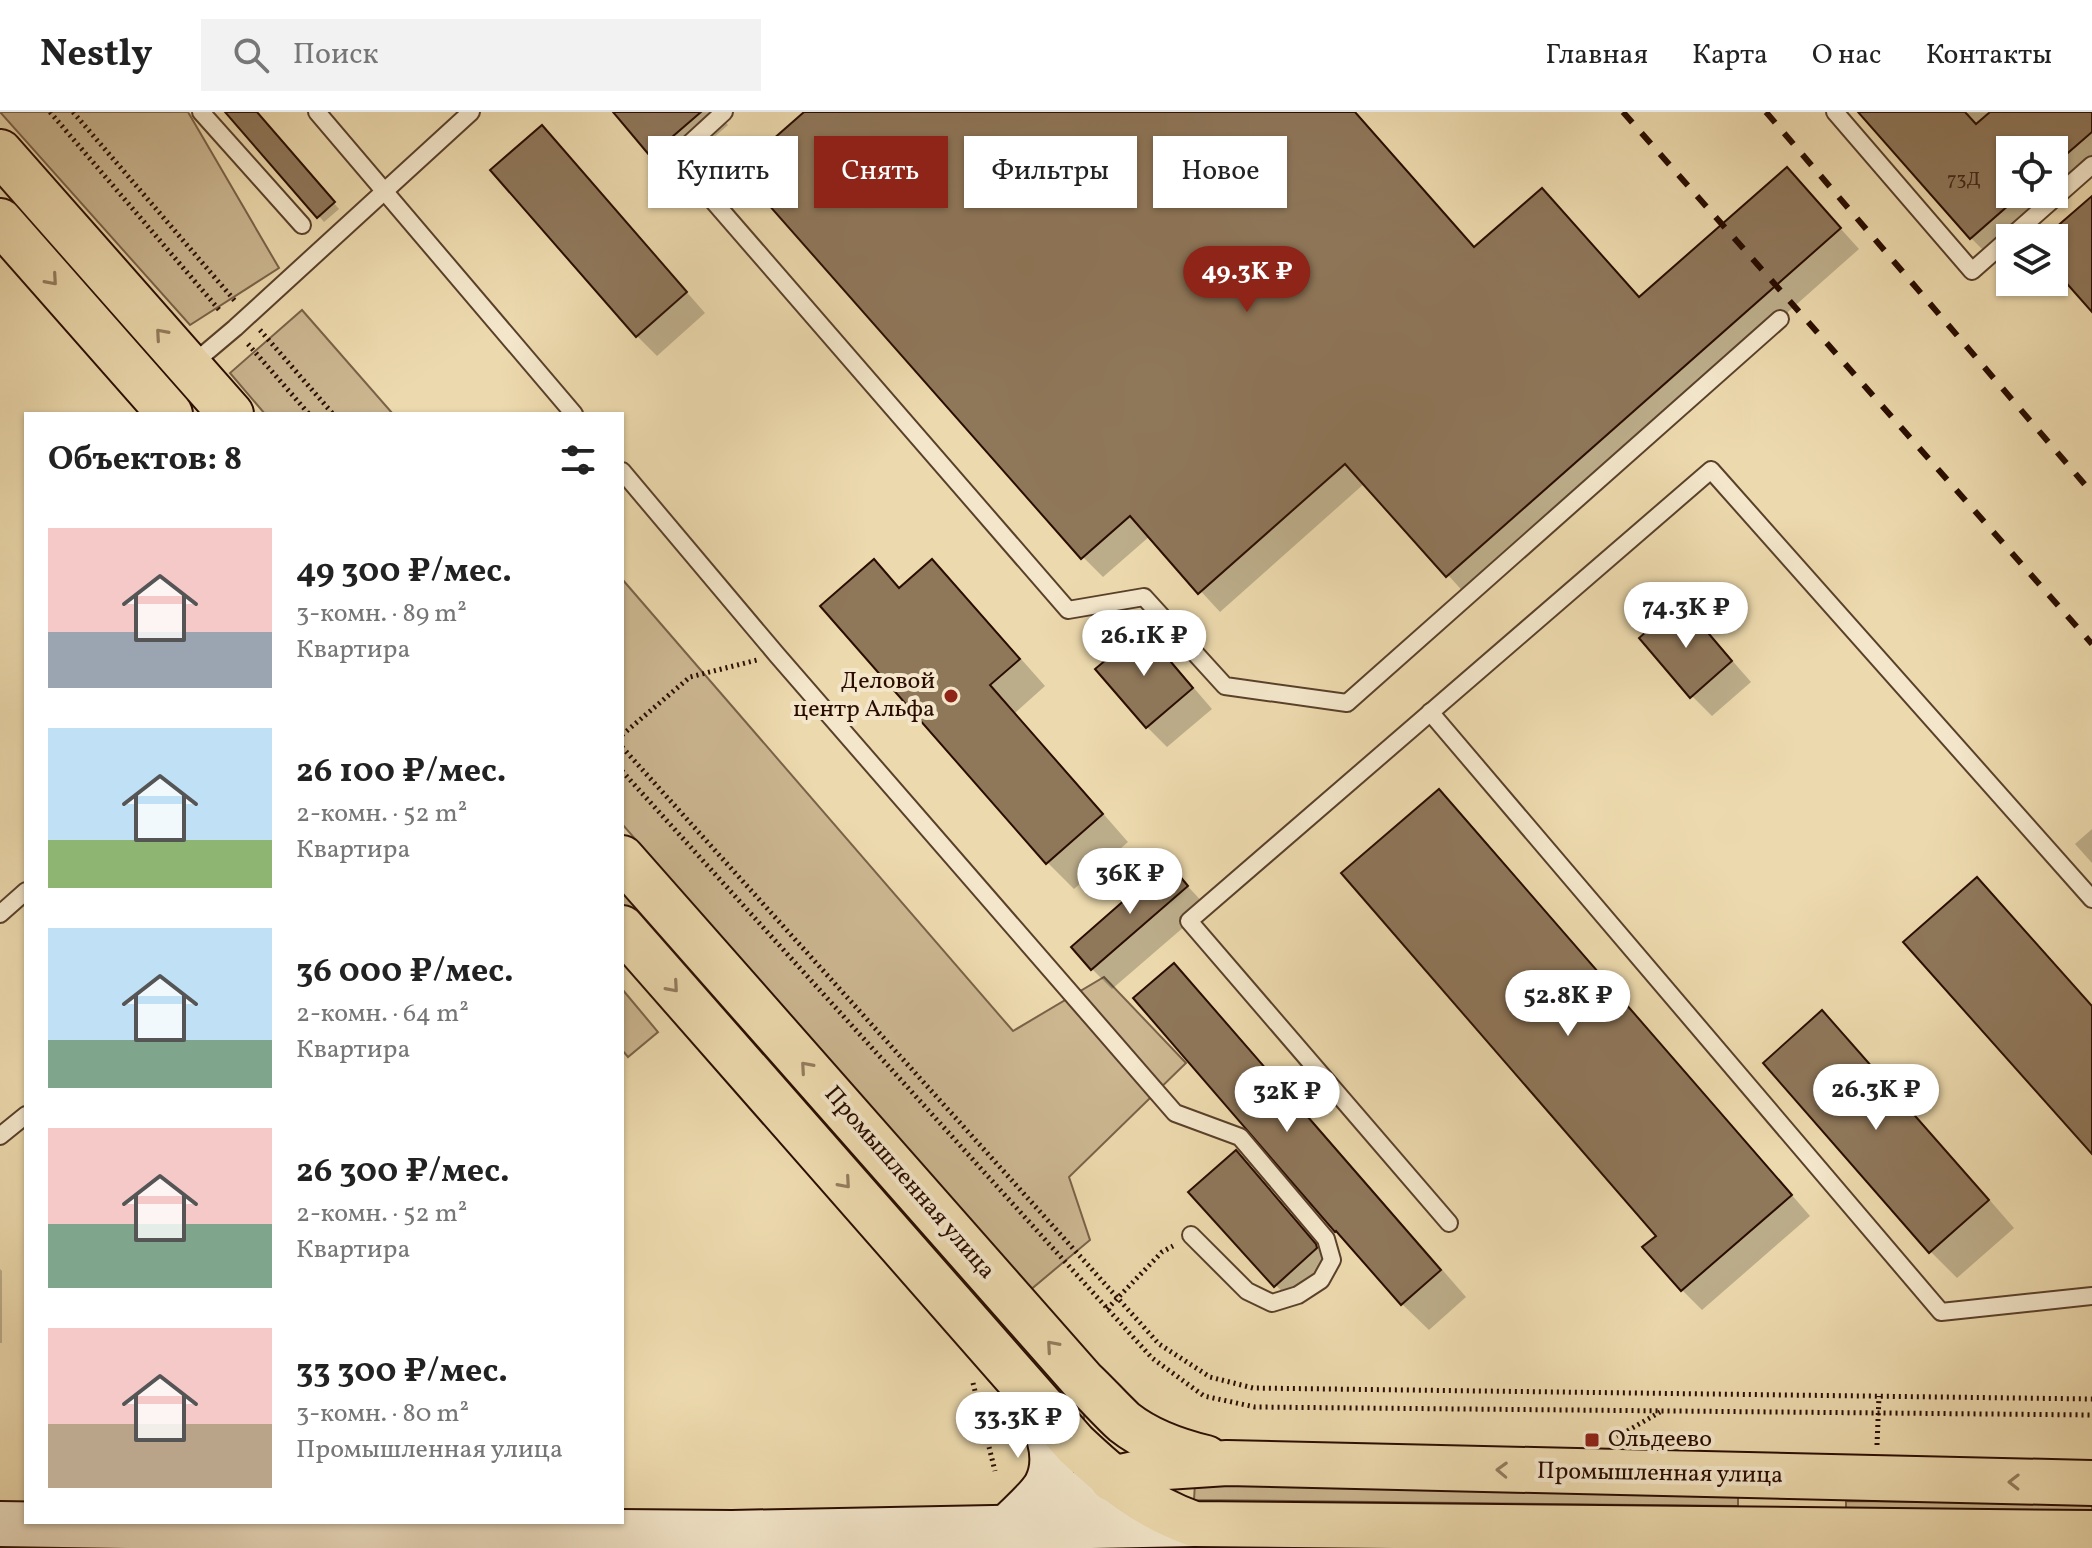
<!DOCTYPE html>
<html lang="ru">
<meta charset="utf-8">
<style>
body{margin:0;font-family:Vollkorn,serif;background:#f2f2f2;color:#222;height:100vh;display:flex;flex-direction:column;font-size:30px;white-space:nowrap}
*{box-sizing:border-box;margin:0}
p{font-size:26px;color:#767676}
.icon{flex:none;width:44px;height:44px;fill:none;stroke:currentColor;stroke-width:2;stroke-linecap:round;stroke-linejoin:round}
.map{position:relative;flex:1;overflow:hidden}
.side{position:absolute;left:24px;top:300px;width:600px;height:1112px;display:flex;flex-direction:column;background:#fff;border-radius:0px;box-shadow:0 2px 6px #0004}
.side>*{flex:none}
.hud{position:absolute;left:648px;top:24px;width:760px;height:72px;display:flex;gap:16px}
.tools{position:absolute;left:1996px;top:24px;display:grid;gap:16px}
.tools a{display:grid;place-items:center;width:72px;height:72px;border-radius:0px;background:#fff;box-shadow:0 2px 6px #0004;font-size:40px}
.price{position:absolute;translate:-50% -68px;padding:0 18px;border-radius:28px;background:#fff;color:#222;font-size:26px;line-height:52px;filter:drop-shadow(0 2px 4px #0008)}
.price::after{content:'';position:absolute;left:50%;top:48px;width:24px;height:18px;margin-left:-12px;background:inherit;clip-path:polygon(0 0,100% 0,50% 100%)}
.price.active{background:#8f2418;color:#fff}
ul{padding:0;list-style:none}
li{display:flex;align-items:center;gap:24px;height:200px;padding:0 24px}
li span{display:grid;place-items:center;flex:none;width:224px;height:160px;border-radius:0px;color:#555}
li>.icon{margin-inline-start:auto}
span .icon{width:96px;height:96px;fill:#fffc;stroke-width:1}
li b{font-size:34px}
h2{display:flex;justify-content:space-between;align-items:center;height:96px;padding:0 24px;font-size:34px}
.chip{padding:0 28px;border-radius:0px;background:#fff;box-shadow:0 2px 6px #0004;font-size:28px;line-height:72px}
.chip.active{background:#8f2418;color:#fff}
header{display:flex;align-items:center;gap:48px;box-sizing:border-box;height:112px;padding:0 40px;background:#fff;border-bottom:2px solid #e0e0e0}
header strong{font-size:38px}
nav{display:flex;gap:44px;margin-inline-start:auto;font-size:28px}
.search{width:560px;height:72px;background:#f2f2f2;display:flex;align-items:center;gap:20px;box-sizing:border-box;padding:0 28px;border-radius:0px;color:#767676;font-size:30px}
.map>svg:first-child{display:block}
</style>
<header>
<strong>Nestly</strong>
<div class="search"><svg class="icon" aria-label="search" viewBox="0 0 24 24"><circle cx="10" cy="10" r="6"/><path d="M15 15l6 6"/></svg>Поиск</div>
<nav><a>Главная</a><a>Карта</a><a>О нас</a><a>Контакты</a></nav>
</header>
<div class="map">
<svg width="2092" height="1436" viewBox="0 0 2092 1436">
<rect width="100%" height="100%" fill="#ecd9ad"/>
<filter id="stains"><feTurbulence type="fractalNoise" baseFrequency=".0025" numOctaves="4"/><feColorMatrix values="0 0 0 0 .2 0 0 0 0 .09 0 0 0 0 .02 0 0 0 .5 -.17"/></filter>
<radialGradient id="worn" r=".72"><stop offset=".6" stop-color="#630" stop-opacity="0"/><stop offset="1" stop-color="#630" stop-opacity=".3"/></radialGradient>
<!-- green -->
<g fill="#cbb690" stroke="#7a6248" stroke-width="2">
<polygon points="0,0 188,0 279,156 190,213"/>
<polygon points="302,198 393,302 265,302 230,261"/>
<polygon points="622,467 1013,919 1104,865 1186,951 1069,1065 1090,1128 1029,1179 622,712"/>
<polygon points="622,769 1084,1298 1084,1310 1063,1294 622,793"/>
<polygon points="622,877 658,920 628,945 622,938"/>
<polygon points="1195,1371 1738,1378 1738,1394 1194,1388"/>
<polygon points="1846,1389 2092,1391 2092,1406 1846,1404"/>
</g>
<!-- shadow -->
<g fill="#0003" fill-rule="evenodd">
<polygon points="228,0 255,0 339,97 324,110"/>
<polygon points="615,0 717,0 728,13 672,62"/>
<polygon points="807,0 1355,0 1475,137 1640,187 1787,57 1859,137 1467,484 1365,371 1220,500 1150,424 1103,465 1083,445 741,58"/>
<path d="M1861,0h231v57l-101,89 -20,-20zM2010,38h44v44h-44z"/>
<polygon points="561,36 705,201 657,244 637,224"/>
<polygon points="874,450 901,477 932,450 958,476 1045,574 1015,601 1128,730 1074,777 1048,751 823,495"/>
<polygon points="1681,492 1700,512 1751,570 1712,604 1692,584 1642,526"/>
<polygon points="1142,519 1162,539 1212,597 1167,635 1147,615 1098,557"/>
<polygon points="1439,679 1459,699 1810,1104 1702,1198 1682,1178 1659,1124"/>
<polygon points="2092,717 2092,751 2075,732"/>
<polygon points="1168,753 1207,795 1112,877 1092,857"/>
<polygon points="1977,767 2003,794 2092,893 2092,1039"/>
<polygon points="1174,854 1200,880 1466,1185 1429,1218 1402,1192"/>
<polygon points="1822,901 1849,927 2014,1116 1957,1166 1930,1139"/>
<polygon points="1236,1040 1256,1060 1335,1154 1336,1157 1295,1194 1191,1080"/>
<polygon points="0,1157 2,1159 2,1231 0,1231"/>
</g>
<!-- building -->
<g fill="#8f775a" stroke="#2a0d00" stroke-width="2">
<polygon points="225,0 257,0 335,90 317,106"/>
<polygon points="613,0 701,0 650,44"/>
<polygon points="804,0 1355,0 1474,135 1542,76 1639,185 1787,55 1841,116 1446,465 1345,352 1198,482 1130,404 1081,447 738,58"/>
<polygon points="1858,0 1965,0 1976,12 1990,0 2092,0 2092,20 2054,53 2054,38 2010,38 2010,92 1970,127"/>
<polygon points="542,13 687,180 636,225 490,58"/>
<polygon points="2092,84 2092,200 2054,157 2054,117"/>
<polygon points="874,447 899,476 932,447 1020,547 990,573 1103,702 1046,752 820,494"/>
<polygon points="1681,489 1732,549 1690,586 1639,526"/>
<polygon points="1143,517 1193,576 1146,616 1095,557"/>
<polygon points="1439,677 1792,1083 1681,1179 1642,1135 1656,1124 1341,761"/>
<polygon points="1168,750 1188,774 1091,858 1071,835"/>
<polygon points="1977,765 2092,894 2092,1042 1903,830"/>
<polygon points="1174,851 1441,1158 1401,1193 1336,1119 1335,1120 1133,886"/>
<polygon points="1822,898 1989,1088 1929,1141 1763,951"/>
<polygon points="1236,1038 1316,1132 1317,1136 1274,1175 1188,1080"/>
</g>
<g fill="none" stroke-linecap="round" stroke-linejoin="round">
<defs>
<g id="lane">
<polyline points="201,0 302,113"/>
<polyline points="317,0 574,302"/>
<polyline points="724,0 675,45 1068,498 1144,485 1225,574 1347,591 1780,207"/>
<polyline points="1835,0 1972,159 2092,53"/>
<polyline points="190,254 235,216 471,0"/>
<polyline points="622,359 777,543 1175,1001 1240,1025 1326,1127 1332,1148 1321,1168 1298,1183 1272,1191 1247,1179 1191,1123"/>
<polyline points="1430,600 1941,1200 2092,1184"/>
<polyline points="0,802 26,779"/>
<polyline points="0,1024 26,1003"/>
<polyline points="1449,1111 1189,809 1711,358 2092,787"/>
</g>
<g id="secondary">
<polyline points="1020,1410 1112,1367"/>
<polyline points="0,1412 380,1418 732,1421 1194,1412"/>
<path d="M1007,1416c12,-13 30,-27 39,-42 16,-31 -1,-64 -17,-90"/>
</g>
<g id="primary">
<polyline points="0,40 231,302"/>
<polyline points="0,109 170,302"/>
<path d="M622,746l461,523c14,13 27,28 41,41 24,19 53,29 82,36"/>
<path d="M622,816l453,516c38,36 69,62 119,80l898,9"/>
<polyline points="1112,1367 1166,1355 1227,1351 2092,1371"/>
</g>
</defs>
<!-- lane casing -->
<use href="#lane" stroke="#5a402b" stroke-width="20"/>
<!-- secondary casing -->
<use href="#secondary" stroke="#2a0d00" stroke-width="48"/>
<!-- primary casing -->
<use href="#primary" stroke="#2a0d00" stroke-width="48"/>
<!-- path -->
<g stroke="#2a0d00" stroke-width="5" stroke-dasharray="2 4" stroke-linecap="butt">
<polyline points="50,0 221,200"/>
<polyline points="73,0 235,189"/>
<polyline points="260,218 333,302"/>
<polyline points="248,232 309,302"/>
<polyline points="622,623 690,565 757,548"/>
<polyline points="622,635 1159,1232 1210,1265 1253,1276 2092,1287"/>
<polyline points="622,659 1152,1246 1204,1284 1255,1295 2092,1303"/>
<polyline points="1107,1197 1162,1140 1173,1134"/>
<polyline points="973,1271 995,1359"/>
<polyline points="1617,1325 1660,1300"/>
<polyline points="1877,1333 1879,1284"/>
</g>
<!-- lane -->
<use href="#lane" stroke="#f3e6ca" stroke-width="16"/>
<!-- secondary -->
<use href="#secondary" stroke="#f3e6ca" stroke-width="44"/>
<!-- primary -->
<use href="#primary" stroke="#ecd9ad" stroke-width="44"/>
<!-- rail -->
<g stroke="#2a0d00" stroke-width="6" stroke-dasharray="14 14" stroke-linecap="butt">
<polyline points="1623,0 2092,532"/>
<polyline points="1766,0 2092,381"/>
</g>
</g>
<!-- one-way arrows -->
<defs><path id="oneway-chevron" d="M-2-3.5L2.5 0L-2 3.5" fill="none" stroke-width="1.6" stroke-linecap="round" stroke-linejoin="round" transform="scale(2)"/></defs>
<g stroke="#957d5f">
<use href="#oneway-chevron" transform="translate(52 168) rotate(49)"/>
<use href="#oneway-chevron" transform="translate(161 222) rotate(-131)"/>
<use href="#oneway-chevron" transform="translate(673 875) rotate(49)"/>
<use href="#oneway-chevron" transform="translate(806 955) rotate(-131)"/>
<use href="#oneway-chevron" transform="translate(845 1071) rotate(49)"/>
<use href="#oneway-chevron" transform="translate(1052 1234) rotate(-131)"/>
<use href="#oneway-chevron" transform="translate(1502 1358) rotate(-178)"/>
<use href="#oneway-chevron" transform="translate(2014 1370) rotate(-179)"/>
</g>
<!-- markers -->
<g fill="#8f2418" stroke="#f3e6ca" stroke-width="3">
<circle cx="951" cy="584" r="8"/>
<rect x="1584" y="1320" width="16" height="16" rx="4"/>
</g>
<g text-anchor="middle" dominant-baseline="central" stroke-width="8" stroke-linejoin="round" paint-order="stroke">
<!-- number labels -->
<g font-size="20" fill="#432816">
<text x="1964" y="68">73Д</text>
</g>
<!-- poi labels -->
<g font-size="24" fill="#2a0d00" stroke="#f3e6ca" text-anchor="end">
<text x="935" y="570">Деловой<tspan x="935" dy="28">центр Альфа</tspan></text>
<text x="1608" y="1328" text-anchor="start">Ольдеево</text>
</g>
<!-- street labels -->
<g font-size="24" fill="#2a0d00" stroke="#f3e6ca">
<text transform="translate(909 1071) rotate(49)">Промышленная улица</text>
<text transform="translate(1660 1362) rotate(1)">Промышленная улица</text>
</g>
</g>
<rect width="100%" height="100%" filter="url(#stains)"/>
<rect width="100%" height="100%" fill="url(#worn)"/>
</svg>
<div class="tools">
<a><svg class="icon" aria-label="locate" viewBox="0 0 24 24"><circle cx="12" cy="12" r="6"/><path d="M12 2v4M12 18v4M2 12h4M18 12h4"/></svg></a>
<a><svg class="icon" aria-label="layers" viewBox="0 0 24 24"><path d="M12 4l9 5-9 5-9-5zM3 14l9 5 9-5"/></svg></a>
</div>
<b class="price active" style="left:1247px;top:202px">49.3K ₽</b>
<b class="price" style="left:1686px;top:538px">74.3K ₽</b>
<b class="price" style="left:1144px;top:566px">26.1K ₽</b>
<b class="price" style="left:1130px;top:804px">36K ₽</b>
<b class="price" style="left:1568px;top:926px">52.8K ₽</b>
<b class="price" style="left:1876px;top:1020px">26.3K ₽</b>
<b class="price" style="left:1287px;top:1022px">32K ₽</b>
<b class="price" style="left:1018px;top:1348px">33.3K ₽</b>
<div class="hud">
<a class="chip">Купить</a>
<a class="chip active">Снять</a>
<a class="chip">Фильтры</a>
<a class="chip">Новое</a>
</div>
<section class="side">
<h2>Объектов: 8<svg class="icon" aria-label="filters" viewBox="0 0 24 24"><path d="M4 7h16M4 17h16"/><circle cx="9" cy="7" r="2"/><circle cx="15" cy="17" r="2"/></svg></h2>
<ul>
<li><span style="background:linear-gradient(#f6c9c9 65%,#9aa5b1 0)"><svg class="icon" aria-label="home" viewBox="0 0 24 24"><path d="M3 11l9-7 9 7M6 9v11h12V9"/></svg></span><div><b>49 300 ₽/мес.</b><p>3-комн. · 89 m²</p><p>Квартира</p></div></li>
<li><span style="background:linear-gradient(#bfe0f5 70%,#8fb573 0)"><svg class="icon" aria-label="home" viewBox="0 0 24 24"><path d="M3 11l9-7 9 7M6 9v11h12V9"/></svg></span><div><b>26 100 ₽/мес.</b><p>2-комн. · 52 m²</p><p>Квартира</p></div></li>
<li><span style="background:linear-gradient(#bfe0f5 70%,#7fa58c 0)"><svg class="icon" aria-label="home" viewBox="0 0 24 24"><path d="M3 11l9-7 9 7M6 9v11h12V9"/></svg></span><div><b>36 000 ₽/мес.</b><p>2-комн. · 64 m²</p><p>Квартира</p></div></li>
<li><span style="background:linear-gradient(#f6c9c9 60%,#7fa58c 0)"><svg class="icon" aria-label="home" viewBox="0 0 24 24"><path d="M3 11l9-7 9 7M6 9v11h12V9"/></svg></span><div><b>26 300 ₽/мес.</b><p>2-комн. · 52 m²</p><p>Квартира</p></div></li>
<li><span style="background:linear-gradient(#f6c9c9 60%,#b9a48a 0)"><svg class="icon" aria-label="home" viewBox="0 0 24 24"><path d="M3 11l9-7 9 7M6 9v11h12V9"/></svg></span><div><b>33 300 ₽/мес.</b><p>3-комн. · 80 m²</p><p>Промышленная улица</p></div></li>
</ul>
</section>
</div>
